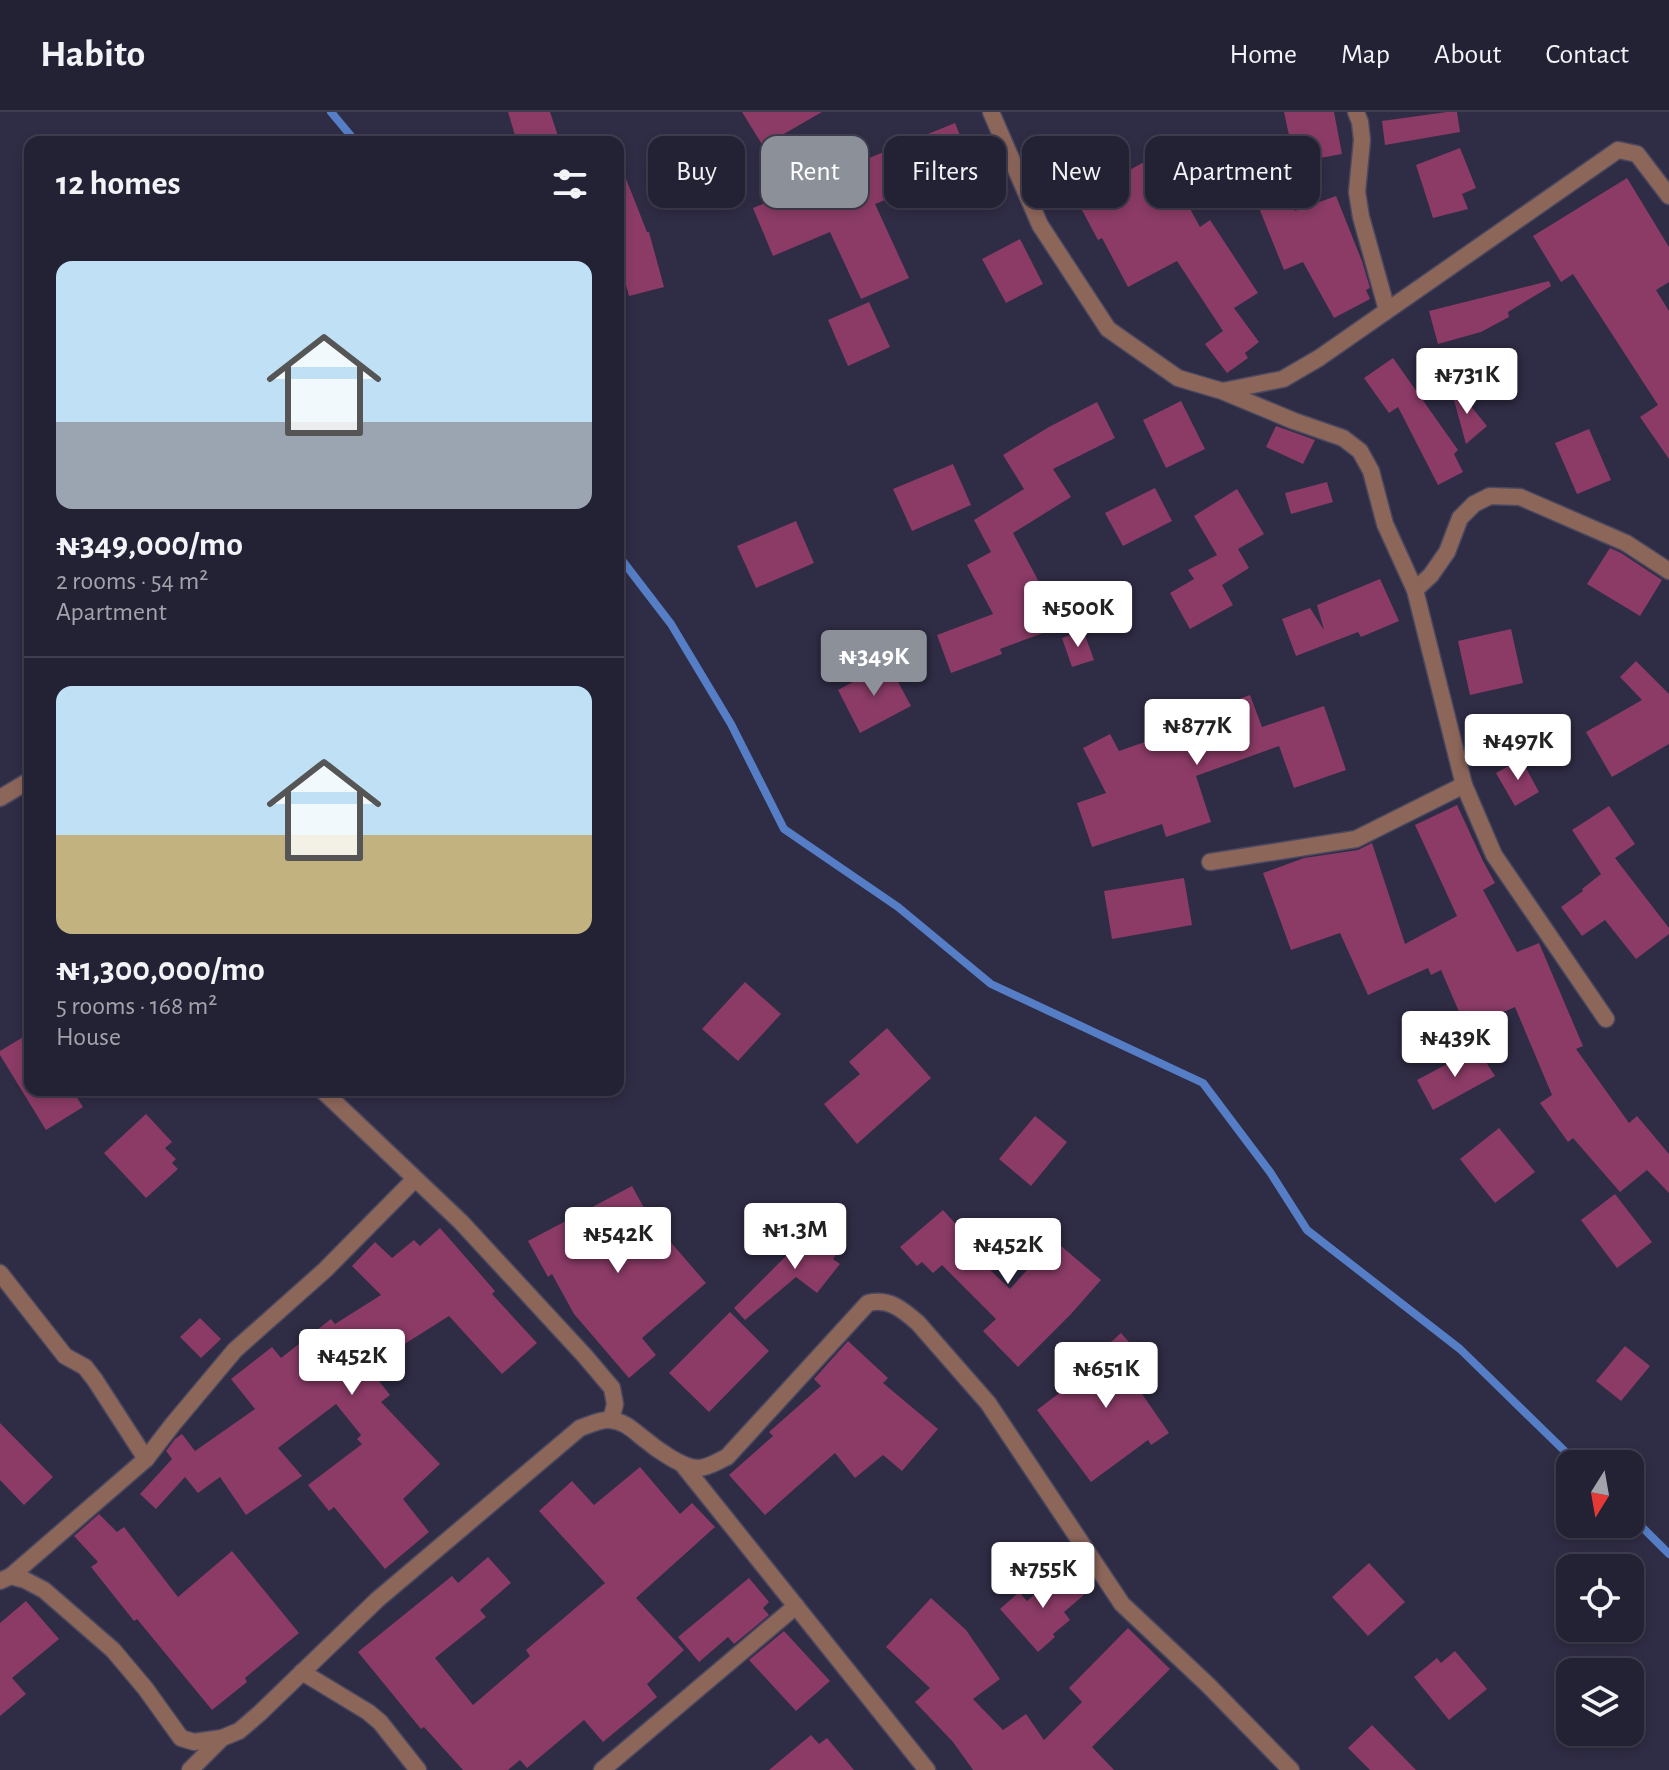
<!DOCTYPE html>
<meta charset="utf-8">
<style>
body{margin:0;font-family:"Alegreya Sans",sans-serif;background:#2b293c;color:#f1f3f6;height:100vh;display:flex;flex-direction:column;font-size:30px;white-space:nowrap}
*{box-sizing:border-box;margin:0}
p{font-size:26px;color:#a3a3ac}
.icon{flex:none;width:44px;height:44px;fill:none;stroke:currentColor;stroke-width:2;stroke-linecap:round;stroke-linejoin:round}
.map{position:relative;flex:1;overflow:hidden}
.details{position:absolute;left:24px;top:24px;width:600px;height:960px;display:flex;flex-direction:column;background:#232134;border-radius:16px;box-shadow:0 4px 12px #0003,0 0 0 2px #403e4f}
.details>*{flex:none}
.banner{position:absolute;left:648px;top:24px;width:760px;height:72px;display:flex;gap:16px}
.needle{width:52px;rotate:191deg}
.buttons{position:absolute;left:1556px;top:1338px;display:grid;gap:16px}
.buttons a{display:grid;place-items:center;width:88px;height:88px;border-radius:16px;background:#232134;box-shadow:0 4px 12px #0003,0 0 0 2px #403e4f;font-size:40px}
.price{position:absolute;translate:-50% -68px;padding:0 18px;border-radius:8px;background:#fff;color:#222;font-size:26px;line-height:52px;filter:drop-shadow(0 2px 4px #0008)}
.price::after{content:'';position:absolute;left:50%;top:48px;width:24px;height:18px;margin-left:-12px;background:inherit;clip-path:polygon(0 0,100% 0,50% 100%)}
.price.on{background:#8c9099;color:#fff}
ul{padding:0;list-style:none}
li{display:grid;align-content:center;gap:16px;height:424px;padding:0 32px}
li+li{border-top:2px solid #403e4f}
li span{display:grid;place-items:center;height:248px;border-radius:16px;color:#555}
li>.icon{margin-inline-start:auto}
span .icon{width:144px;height:144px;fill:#fffc;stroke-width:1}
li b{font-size:34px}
h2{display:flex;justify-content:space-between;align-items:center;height:96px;padding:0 32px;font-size:34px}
.tag{padding:0 28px;border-radius:16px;background:#232134;box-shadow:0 4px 12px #0003,0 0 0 2px #403e4f;font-size:28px;line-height:72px}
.tag.on{background:#8c9099;color:#fff}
header{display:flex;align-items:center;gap:48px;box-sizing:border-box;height:112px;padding:0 40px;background:#232134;border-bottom:2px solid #403e4f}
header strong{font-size:38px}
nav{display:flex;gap:44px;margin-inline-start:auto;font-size:28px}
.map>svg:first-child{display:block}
</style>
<header>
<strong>Habito</strong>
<nav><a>Home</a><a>Map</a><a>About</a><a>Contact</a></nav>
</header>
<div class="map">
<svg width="1669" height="1658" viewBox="0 0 1669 1658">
<rect width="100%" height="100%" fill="#2f2c45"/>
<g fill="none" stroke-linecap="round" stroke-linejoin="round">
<!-- stream -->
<g stroke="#567ec6" stroke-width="8">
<polyline points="331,0 356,30"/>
<polyline points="618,443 671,512 731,612 784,717 898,795 991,872 1203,971 1270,1060 1307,1118 1460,1237 1578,1352"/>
<polyline points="1630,1403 1669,1442"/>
</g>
</g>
<!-- building -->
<g fill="#8b3b66">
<polygon points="508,0 550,0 558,24 537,30 517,30"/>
<polygon points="742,0 822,0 763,34"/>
<polygon points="1284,0 1334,0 1342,42 1287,52 1295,99 1336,84 1362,149 1370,176 1366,178 1370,187 1334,206 1303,150 1284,158 1255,86 1245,88 1236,37 1290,28"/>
<polygon points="1447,0 1457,0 1460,20 1385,33 1382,9"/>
<polygon points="955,11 972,53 875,92 909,166 861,187 830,120 773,144 753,96 870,47 869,46"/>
<polygon points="1460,36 1476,76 1462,82 1468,97 1433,106 1416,53"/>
<polygon points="1148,48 1172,92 1184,86 1200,115 1210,108 1258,181 1234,196 1259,230 1245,241 1248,246 1227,261 1205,232 1223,219 1177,149 1128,175 1102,126 1098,128 1076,87"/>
<polygon points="619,49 647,120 649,120 664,175 629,184 618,144"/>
<polygon points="1627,66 1669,135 1669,170 1656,178 1669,199 1669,347 1640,305 1658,293 1573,162 1561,170 1533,124"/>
<polygon points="1020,127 1043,172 1006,191 982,147"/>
<polygon points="1549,169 1551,174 1508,200 1509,205 1481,220 1438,232 1429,199"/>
<polygon points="869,190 890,235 848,254 828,208"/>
<polygon points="1393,246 1458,338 1454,342 1463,360 1438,373 1398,295 1389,301 1364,266"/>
<polygon points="1448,266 1487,314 1466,332"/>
<polygon points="1181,289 1205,337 1166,356 1143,308"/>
<polygon points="1097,290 1115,326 1053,357 1071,385 1013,421 1039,470 1038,471 1054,517 1000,537 1002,542 951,561 937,523 993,502 967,453 991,440 974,408 1024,377 1003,343 1049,315"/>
<polygon points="1276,314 1315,328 1303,352 1266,335"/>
<polygon points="1589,317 1611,368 1577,382 1555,331"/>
<polygon points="953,352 971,393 912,419 893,377"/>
<polygon points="1327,370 1333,390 1291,402 1285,381"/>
<polygon points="1155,376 1172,409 1123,434 1105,401"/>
<polygon points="1237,377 1264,422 1238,437 1249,456 1222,473 1233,493 1190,517 1170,481 1194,467 1188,458 1217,443 1194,404"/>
<polygon points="796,409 814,451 756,476 737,434"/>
<polygon points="1610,436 1621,441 1662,468 1640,504 1587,472"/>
<polygon points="1380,467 1399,509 1361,525 1358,520 1296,544 1282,507 1310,496 1324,518 1317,493"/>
<polygon points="1511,517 1523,571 1470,583 1458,529"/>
<polygon points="1083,518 1094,548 1072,555 1062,526"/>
<polygon points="1636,549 1669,582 1669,632 1612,665 1586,620 1642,588 1620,565"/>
<polygon points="888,551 911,594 860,621 838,578"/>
<polygon points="1250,583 1262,615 1324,594 1346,658 1294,676 1279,634 1196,664 1211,710 1166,725 1162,712 1092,735 1077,691 1106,681 1083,636 1110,622 1119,639 1162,624 1158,616"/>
<polygon points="1521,647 1539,680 1515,694 1496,661"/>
<polygon points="1457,693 1483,749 1495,771 1483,778 1517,840 1539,831 1583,934 1576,937 1629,1011 1637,1004 1669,1042 1669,1081 1647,1058 1620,1080 1573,1026 1568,1030 1540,991 1552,983 1515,895 1466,916 1441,858 1431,863 1428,856 1368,883 1340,821 1291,838 1263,761 1304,746 1358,738 1372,731 1405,832 1457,804 1415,713"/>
<polygon points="1609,694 1635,732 1615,746 1669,816 1669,822 1636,847 1605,808 1582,824 1561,795 1583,779 1582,777 1601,762 1572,718"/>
<polygon points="1184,766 1192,813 1112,827 1104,779"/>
<polygon points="745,870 781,902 738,949 702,917"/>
<polygon points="887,916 931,966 857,1032 824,992 860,962 849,950"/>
<polygon points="30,921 30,978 72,978 83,995 46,1018 0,943 0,939"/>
<polygon points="1477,936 1495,964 1433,998 1417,968"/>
<polygon points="146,1002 172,1030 165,1036 176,1047 172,1051 178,1057 146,1086 104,1041"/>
<polygon points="1035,1004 1067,1030 1031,1074 999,1047"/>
<polygon points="1499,1016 1535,1060 1495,1091 1460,1047"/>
<polygon points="632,1074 649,1105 706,1171 642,1226 656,1243 629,1266 574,1202 552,1162 548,1165 528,1129"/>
<polygon points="1615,1082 1652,1130 1617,1156 1581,1108"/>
<polygon points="943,1098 971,1129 965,1134 1010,1177 1054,1128 1101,1168 1071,1202 1018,1255 983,1219 996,1207 942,1153 933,1161 922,1150 917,1154 900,1135"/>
<polygon points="815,1115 832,1128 829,1131 839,1139 833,1147 840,1152 817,1181 796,1165 745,1208 734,1196"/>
<polygon points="440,1116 495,1179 492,1182 537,1231 502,1262 449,1204 368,1255 390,1283 381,1290 440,1352 403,1387 429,1420 385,1457 334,1395 329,1399 308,1373 362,1332 357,1327 361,1323 336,1292 278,1336 302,1364 246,1403 220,1365 198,1381 185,1365 156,1397 140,1382 172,1347 166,1339 175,1327 182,1322 195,1339 255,1297 231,1267 272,1235 281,1246 331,1207 335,1212 381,1183 352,1154 375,1130 392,1146 414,1128 420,1134"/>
<polygon points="730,1200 769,1239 709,1300 669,1261"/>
<polygon points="200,1206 221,1227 201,1246 180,1225"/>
<polygon points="1121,1221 1158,1263 1140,1279 1169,1321 1151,1333 1148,1328 1091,1370 1037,1298 1087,1260 1083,1255"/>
<polygon points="848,1229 888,1266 883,1271 938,1317 902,1359 883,1343 855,1366 835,1341 765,1403 729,1363 773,1324 769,1320 821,1274 814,1267"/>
<polygon points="1625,1234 1650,1254 1621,1289 1596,1269"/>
<polygon points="0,1311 53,1365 24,1393 0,1368"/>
<polygon points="640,1355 680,1402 692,1391 715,1415 636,1486 684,1538 647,1572 657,1585 603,1630 584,1608 527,1656 520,1648 508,1658 463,1658 424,1615 421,1617 358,1540 452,1464 458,1471 488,1445 511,1471 480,1498 486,1505 435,1546 473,1593 530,1544 526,1538 605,1471 539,1399 572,1369 594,1393"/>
<polygon points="99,1402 117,1420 124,1415 178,1485 232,1439 299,1521 245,1566 247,1570 212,1598 137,1507 134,1509 91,1455 98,1450 74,1424"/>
<polygon points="1369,1451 1405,1490 1368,1524 1332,1485"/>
<polygon points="1062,1458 1084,1483 1064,1500 1070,1508 1053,1522 1055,1525 1038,1540 1000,1497 1019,1480 1027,1489"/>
<polygon points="749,1466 769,1490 763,1496 769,1503 734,1532 728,1525 699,1550 678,1525"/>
<polygon points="931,1486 966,1518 1000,1567 973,1587 1003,1618 1026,1602 1044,1628 1082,1590 1069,1576 1128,1516 1170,1557 1092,1635 1114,1658 973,1658 953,1630 915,1590 930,1576 886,1535"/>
<polygon points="26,1489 59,1527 12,1566 26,1582 0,1604 0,1511"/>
<polygon points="784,1519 830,1569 796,1599 749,1548"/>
<polygon points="1455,1539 1487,1577 1449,1608 1414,1565 1437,1546 1441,1551"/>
<polygon points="1372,1613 1416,1658 1370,1658 1348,1636"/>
<polygon points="811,1623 819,1632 827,1626 854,1658 769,1658"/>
</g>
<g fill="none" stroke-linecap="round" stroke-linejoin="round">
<defs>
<g id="minor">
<polyline points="991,0 1040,113 1108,217 1178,266 1222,279 1294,309 1343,326 1360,339 1371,359 1385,412 1415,478 1431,463 1447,440 1460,406 1474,392 1490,384 1520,385 1626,431 1669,459"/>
<polyline points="1356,0 1360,10 1362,28 1357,80 1361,105 1387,198"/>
<polyline points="1223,279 1283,267 1319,246 1618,38 1637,42 1669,84"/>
<polyline points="1415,478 1464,673 1494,743 1606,907"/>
<polyline points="0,686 30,668"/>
<polyline points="1210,750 1356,727 1464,673"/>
<polyline points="322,978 461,1110 584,1243 612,1276 615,1292 611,1308"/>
<polyline points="0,1161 65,1244 85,1255 95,1268 146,1347"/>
<polyline points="683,1353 927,1658"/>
<polyline points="11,1464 146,1347 173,1312 235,1238 325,1158 415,1067"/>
<path d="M0,1469l11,-5 14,4 19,10 69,60 32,38 36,50 13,4 28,-4 17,-7 21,-18 117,-113 203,-172c9,-3 20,-9 30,-8 14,1 23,10 33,18 12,10 39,30 55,30 10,0 20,-7 29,-11l141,-154c21,-5 34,6 50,20l70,80 134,201 86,81 83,85"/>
<polyline points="302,1560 368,1600 380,1610 418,1658"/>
<polyline points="190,1658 221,1627"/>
<polyline points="602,1658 796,1494"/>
</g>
</defs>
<!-- minor casing -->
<use href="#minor" stroke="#4b4860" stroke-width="19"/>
<!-- minor -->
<use href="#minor" stroke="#8d665a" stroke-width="16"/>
</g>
</svg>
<div class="buttons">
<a><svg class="needle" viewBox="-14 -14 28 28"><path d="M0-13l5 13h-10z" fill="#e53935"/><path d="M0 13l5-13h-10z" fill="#a3a3ac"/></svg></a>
<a><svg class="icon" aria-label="locate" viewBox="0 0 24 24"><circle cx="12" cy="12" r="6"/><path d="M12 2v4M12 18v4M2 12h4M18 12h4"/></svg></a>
<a><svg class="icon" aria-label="layers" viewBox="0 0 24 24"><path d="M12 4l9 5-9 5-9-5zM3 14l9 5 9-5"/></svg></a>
</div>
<b class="price" style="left:1467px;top:304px">₦731K</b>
<b class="price" style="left:1078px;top:537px">₦500K</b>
<b class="price on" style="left:874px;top:586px">₦349K</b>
<b class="price" style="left:1197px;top:655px">₦877K</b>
<b class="price" style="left:1518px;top:670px">₦497K</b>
<b class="price" style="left:1455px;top:967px">₦439K</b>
<b class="price" style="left:795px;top:1159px">₦1.3M</b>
<b class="price" style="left:618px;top:1163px">₦542K</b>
<b class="price" style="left:1008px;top:1174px">₦452K</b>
<b class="price" style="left:352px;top:1285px">₦452K</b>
<b class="price" style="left:1106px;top:1298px">₦651K</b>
<b class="price" style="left:1043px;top:1498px">₦755K</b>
<div class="banner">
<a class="tag">Buy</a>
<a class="tag on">Rent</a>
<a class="tag">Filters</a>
<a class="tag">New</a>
<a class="tag">Apartment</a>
</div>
<section class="details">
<h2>12 homes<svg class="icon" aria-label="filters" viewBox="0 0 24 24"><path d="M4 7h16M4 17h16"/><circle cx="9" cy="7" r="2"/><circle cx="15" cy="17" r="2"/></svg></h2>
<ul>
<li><span style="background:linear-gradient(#bfe0f5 65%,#9aa5b1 0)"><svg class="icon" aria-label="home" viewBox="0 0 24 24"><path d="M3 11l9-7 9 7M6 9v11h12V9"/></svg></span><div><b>₦349,000/mo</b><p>2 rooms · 54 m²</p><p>Apartment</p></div></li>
<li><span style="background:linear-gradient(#bfe0f5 60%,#c2b280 0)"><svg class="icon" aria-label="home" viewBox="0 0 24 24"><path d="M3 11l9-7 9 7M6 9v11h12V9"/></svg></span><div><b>₦1,300,000/mo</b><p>5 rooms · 168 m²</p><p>House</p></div></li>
</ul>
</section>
</div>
